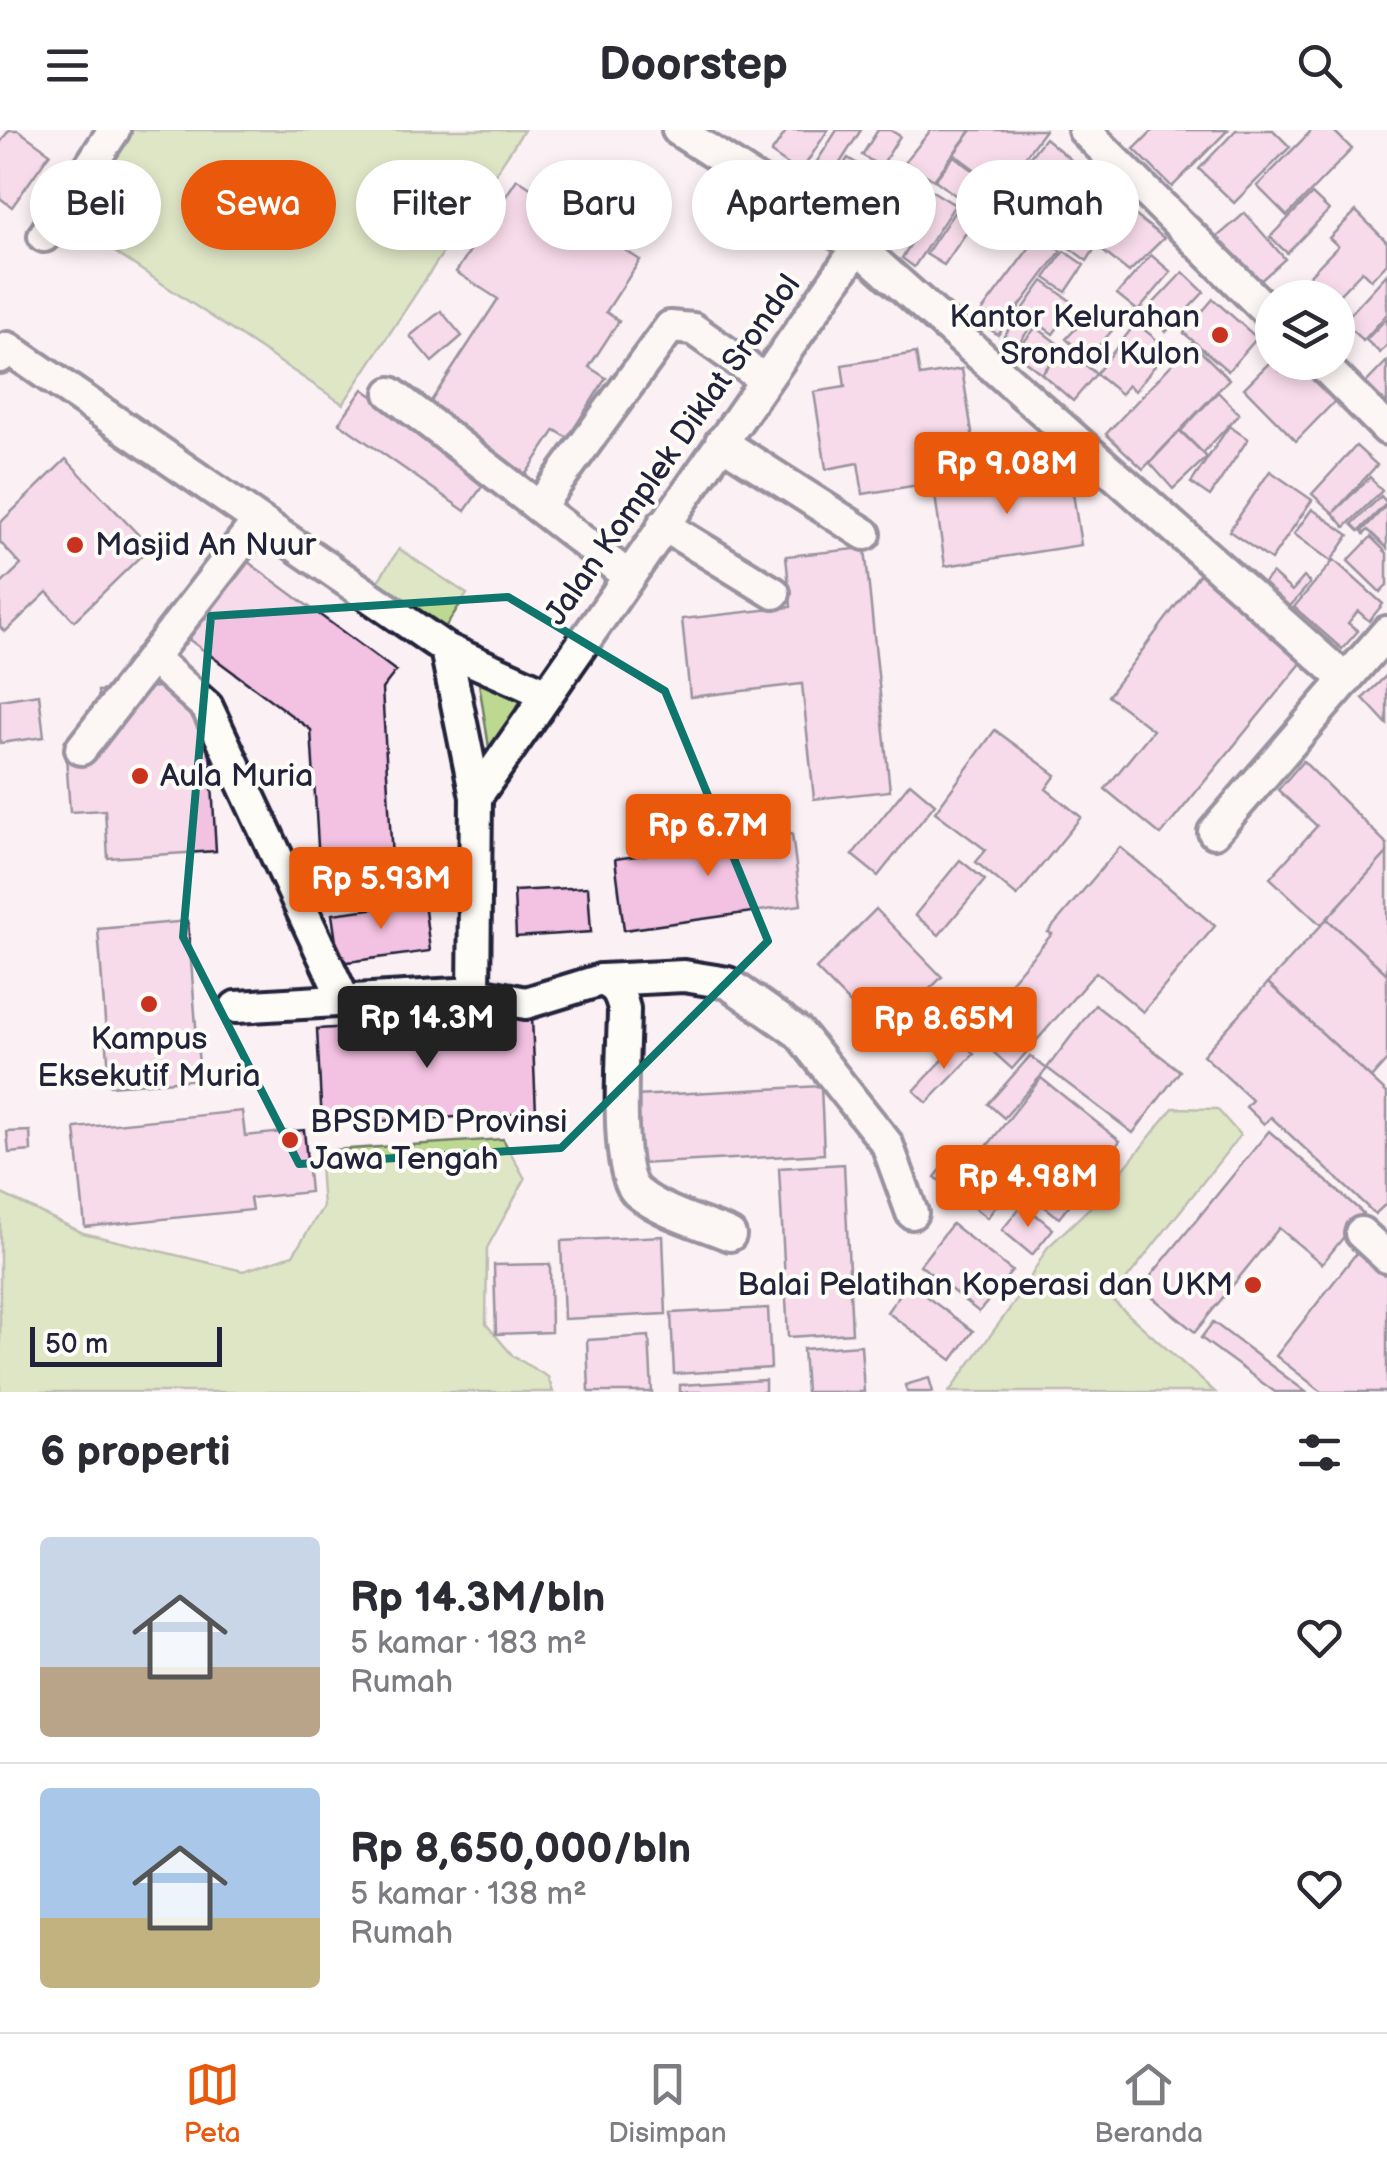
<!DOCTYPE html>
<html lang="id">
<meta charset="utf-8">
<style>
body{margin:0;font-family:"Balsamiq Sans",sans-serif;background:#f7f7f7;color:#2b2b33;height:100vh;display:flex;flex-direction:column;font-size:38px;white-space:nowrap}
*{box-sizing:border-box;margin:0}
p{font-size:32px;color:#7c7c81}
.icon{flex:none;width:55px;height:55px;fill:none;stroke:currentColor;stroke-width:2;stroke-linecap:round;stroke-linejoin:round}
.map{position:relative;height:1262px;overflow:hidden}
.drawer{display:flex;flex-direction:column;background:#fff;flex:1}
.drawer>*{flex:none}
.guide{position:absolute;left:30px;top:30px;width:1328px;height:90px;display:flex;gap:20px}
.fabs{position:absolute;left:1255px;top:150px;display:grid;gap:20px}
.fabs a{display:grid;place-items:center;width:100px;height:100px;border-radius:50%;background:#fff;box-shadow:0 5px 15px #0003;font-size:50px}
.scale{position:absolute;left:30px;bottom:25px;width:192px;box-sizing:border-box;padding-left:10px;border:5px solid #22223b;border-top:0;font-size:28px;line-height:35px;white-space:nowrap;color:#22223b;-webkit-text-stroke:8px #fdfcf7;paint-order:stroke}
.price{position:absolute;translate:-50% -85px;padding:0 22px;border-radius:10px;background:#ea580c;color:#fff;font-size:32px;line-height:65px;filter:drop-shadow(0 2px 5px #0008)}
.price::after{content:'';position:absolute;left:50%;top:60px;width:30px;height:22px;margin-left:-15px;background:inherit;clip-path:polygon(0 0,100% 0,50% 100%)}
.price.on{background:#222;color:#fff}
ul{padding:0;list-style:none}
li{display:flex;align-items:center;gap:30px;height:250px;padding:0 40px}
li+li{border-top:2px solid #e1e1e2}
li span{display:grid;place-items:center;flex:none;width:280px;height:200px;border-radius:10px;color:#555}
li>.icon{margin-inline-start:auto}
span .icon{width:120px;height:120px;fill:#fffc;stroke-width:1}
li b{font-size:42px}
h2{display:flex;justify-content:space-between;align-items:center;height:120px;padding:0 40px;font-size:42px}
.chip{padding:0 35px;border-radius:45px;background:#fff;box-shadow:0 5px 15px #0003;font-size:35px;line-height:90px}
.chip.on{background:#ea580c;color:#fff}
header{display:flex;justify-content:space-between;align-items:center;height:130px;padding:0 40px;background:#fff;font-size:45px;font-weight:700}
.tab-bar{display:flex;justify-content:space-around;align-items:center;height:140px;border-top:2px solid #e1e1e2;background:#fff;font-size:28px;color:#7c7c81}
.tab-bar a{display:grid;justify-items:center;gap:5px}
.tab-bar .on{color:#ea580c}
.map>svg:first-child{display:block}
</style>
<header><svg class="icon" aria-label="menu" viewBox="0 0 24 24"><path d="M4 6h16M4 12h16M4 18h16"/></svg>Doorstep<svg class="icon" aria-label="search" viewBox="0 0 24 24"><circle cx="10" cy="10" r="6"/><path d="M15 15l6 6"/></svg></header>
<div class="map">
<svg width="1387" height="1262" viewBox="0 0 1387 1262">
<rect width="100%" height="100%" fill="#fbf0f3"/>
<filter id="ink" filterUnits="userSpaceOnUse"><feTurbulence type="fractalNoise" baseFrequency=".01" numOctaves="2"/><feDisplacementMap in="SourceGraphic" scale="20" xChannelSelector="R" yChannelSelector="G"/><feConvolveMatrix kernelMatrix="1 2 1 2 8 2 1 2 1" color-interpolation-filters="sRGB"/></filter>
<g filter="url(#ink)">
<!-- green -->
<g fill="#bdd991" stroke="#707e66" stroke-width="2.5">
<polygon points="123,0 524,0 343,274 65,89"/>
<polygon points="399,419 467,464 444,499 376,454"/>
<polygon points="479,553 527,573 490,624"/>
<polygon points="1173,978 1217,979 1240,1005 1111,1169 1215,1262 949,1262 1022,1162 1047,1118 1102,1066"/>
<polygon points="503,1009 525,1049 487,1118 486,1194 513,1226 548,1247 553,1262 0,1262 0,1063 83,1103 243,1141 293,1125 323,1077 319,1021"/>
</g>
<!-- building -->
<g fill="#f3c1e1" stroke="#22223b" stroke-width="2.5">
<polygon points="9,0 18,0 50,23 12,77 0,68 0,13"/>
<polygon points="787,0 828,0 800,43 771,23"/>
<polygon points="837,0 861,0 819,66 802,55"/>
<polygon points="878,0 890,0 900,6 881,37 862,25"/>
<polygon points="931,0 971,0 934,50 905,32"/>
<polygon points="972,0 1045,0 1001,59 954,24"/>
<polygon points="1153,0 1228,0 1172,57 1134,19"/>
<polygon points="1236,0 1273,0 1290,17 1234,73 1199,39"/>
<polygon points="1312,0 1333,0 1352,19 1287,86 1257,56"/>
<polygon points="1045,8 1083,40 1026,107 991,76"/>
<polygon points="954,26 998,59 979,83 935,50"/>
<polygon points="848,28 872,43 845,87 830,78 845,56 835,48"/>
<polygon points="895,37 923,56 909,76 881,57"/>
<polygon points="517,49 640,130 606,182 619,191 589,237 606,248 568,308 555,300 526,344 426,279 498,169 456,142"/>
<polygon points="866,59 909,85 888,119 845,93"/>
<polygon points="929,59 955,75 914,137 902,128 913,110 901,102"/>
<polygon points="1312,64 1329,80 1287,123 1270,107"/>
<polygon points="1096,66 1119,80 1087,131 1043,98 1059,76 1079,92"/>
<polygon points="959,75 977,87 944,135 926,124"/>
<polygon points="1126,78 1164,108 1129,142 1099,118"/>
<polygon points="1356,81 1387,112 1387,133 1371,150 1362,141 1336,168 1317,168 1302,153 1338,116 1329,108"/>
<polygon points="1245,83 1285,129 1258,153 1217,107"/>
<polygon points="1039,105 1061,121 998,205 976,189"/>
<polygon points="1064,121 1084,135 1066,162 1045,148"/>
<polygon points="1151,125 1171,142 1138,181 1117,164"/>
<polygon points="1183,142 1204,162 1166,202 1146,181"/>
<polygon points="1387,144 1387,184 1363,211 1343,192"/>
<polygon points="1043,151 1075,174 1053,204 1035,191 1017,216 1004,206"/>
<polygon points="1213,169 1257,208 1228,241 1184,203"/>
<polygon points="1096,177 1117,195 1088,228 1066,209"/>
<polygon points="441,181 462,206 432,232 410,206"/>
<polygon points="1387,188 1387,215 1380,223 1366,210"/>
<polygon points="1136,193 1168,219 1135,261 1128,255 1121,264 1096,244"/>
<polygon points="1036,197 1062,217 1042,244 1015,223"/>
<polygon points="1192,213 1229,249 1143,339 1106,304"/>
<polygon points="1065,217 1096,244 1073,271 1042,244"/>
<polygon points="916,223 920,246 962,239 974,315 933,322 937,352 863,364 858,333 826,339 814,262 845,257 842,235"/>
<polygon points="1271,231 1280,241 1289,232 1299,232 1336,270 1296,311 1244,258"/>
<polygon points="1387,231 1387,276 1364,255"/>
<polygon points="363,259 488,348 465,381 339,293"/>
<polygon points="1218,262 1239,284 1203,323 1181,301"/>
<polygon points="1229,296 1248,309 1210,366 1191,353"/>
<polygon points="1180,301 1207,327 1173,359 1150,333"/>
<polygon points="1356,316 1377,335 1333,383 1312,364"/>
<polygon points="66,329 150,417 74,491 47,462 5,502 0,497 0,455 21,435 0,412 0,393"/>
<polygon points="1069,337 1081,415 945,436 934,358"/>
<polygon points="1270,341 1312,370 1271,430 1229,401"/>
<polygon points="1370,347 1382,361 1345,397 1333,383"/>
<polygon points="1381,366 1387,373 1359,401 1352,394"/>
<polygon points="1385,377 1387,378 1387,418 1368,400 1364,404 1362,401"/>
<polygon points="1312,379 1349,405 1331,431 1294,404"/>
<polygon points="1371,407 1387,423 1387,455 1380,462 1348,431"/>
<polygon points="865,418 890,661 814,669 802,554 690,567 682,489 791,477 786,426"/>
<polygon points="244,429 396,541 382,559 393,745 320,749 311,600 187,508"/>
<polygon points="1334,430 1383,474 1369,491 1358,481 1348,493 1358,501 1342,519 1294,477"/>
<polygon points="1201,442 1307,526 1161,705 1105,659 1153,600 1108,566"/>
<polygon points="1272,443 1292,461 1304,447 1310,453 1286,481 1259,458"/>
<polygon points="1387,545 1387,594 1363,568"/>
<polygon points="206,554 216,721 108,728 105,680 70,682 65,612 101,610 98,561"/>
<polygon points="39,564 44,607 0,613 0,570"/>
<polygon points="995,600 1056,645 1046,659 1081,687 1017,766 976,732 986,720 935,682"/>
<polygon points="1303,631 1387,714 1387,723 1321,795 1270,748 1317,696 1278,660"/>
<polygon points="910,653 935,674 878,746 852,725"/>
<polygon points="728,685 731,713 792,704 801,775 624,800 615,729 700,717 697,689"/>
<polygon points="1120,717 1215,796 1143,882 1096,842 1012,939 969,900 1052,804 1048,802"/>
<polygon points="1387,723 1387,844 1327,789"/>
<polygon points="960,730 985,750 939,805 915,785"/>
<polygon points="588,757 591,802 516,807 514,761"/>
<polygon points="424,772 430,821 339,833 332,784"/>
<polygon points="876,779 942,847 882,906 816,839"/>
<polygon points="1327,789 1387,844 1387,930 1371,948 1268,853"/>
<polygon points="188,791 200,949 110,956 98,799"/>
<polygon points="1268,853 1387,963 1387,1073 1375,1084 1271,987 1264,994 1246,977 1252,970 1203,925"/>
<polygon points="1095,875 1180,941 1133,1003 1047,938"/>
<polygon points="532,887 536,983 322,994 317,899"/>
<polygon points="961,910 974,924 927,973 914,961"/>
<polygon points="1030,926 1047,939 1004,988 988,974"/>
<polygon points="1041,948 1120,1011 1059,1088 980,1025"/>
<polygon points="821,956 824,1024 639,1034 636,966"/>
<polygon points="242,981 245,1006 304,1000 310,1062 250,1068 252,1080 85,1097 75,998"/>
<polygon points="30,1001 31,1021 9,1023 7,1002"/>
<polygon points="1269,1001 1363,1083 1322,1134 1279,1098 1195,1202 1141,1158"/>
<polygon points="957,1020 1008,1061 987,1088 935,1047"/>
<polygon points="844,1034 852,1203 788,1207 779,1038"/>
<polygon points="1023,1074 1053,1099 1032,1125 1002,1100"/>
<polygon points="952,1094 1012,1141 979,1182 920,1135"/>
<polygon points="663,1106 666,1184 564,1189 561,1111"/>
<polygon points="1358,1121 1387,1144 1387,1262 1322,1262 1276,1226"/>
<polygon points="550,1134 551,1202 496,1204 494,1135"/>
<polygon points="908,1153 973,1201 952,1230 887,1182"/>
<polygon points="768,1178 771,1238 674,1244 671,1183"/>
<polygon points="1213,1192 1306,1262 1275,1262 1201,1208"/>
<polygon points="649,1206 652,1262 589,1262 587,1210"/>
<polygon points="861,1215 864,1262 806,1262 803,1219"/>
<polygon points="929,1248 933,1262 907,1262 905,1255"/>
<polygon points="765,1250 765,1262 680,1262 680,1255"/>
</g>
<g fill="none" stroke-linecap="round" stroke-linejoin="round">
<defs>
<g id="minor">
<polyline points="678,0 858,117 1346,550"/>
<polyline points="1084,0 1272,186"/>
<polyline points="44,106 114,0"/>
<polyline points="0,227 8,218 446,519 476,667 474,863 236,877"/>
<polyline points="1320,232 1387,299"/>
<polyline points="391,263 628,446"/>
<polyline points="721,312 865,404"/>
<polyline points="539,377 670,197 693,199 765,250"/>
<polyline points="663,395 774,463"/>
<polyline points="446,519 545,563"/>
<polyline points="152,528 207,577 344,870"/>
<polyline points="81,619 258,391"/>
<polyline points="476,667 858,117"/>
<polyline points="1214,702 1387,502"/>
<polyline points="601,850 684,846 728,853 799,903 887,1014 912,1083"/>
<path d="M474,863l52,10 75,-23c16,6 19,13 23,29 0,35 -11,164 14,184 25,20 63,30 92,42"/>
<polyline points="1361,1103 1387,1127"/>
</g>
</defs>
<!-- minor casing -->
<use href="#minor" stroke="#22223b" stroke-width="38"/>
<!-- minor -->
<use href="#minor" stroke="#fdfcf7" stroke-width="30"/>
</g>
</g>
<!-- marked area -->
<path d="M0 0H1387V1262H0ZM508,467l157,94 103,250 -207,207 -262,16 -116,-227 28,-321z" fill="#fbf0f3" fill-opacity=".55" fill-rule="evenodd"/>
<path fill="none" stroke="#0f766e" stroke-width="8" stroke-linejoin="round" d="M508,467l157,94 103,250 -207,207 -262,16 -116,-227 28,-321z"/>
<!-- markers -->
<g fill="#c8321e" stroke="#fdfcf7" stroke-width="4">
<circle cx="1220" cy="205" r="10"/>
<circle cx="75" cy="415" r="10"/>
<circle cx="140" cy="646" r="10"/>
<circle cx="149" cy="874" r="10"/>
<circle cx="290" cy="1010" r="10"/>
<circle cx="1253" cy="1155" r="10"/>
</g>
<g text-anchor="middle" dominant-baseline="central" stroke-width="8" stroke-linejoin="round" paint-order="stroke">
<!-- poi labels -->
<g font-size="32" fill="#22223b" stroke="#fdfcf7" text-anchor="start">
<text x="1200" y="187" text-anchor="end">Kantor Kelurahan<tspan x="1200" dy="37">Srondol Kulon</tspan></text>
<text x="95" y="415">Masjid An Nuur</text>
<text x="160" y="646">Aula Muria</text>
<text x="149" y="909" text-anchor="middle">Kampus<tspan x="149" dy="37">Eksekutif Muria</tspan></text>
<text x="310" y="992">BPSDMD Provinsi<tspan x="310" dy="37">Jawa Tengah</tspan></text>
<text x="1233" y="1155" text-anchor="end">Balai Pelatihan Koperasi dan UKM</text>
</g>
<!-- street labels -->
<g font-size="32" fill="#22223b" stroke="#fdfcf7">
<text transform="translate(673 320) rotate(-55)">Jalan Komplek Diklat Srondol</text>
</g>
</g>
</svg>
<div class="fabs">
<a><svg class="icon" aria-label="layers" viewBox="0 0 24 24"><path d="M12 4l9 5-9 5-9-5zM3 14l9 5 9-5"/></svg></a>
</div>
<div class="scale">50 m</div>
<b class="price" style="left:1007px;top:387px">Rp 9.08M</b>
<b class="price" style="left:708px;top:749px">Rp 6.7M</b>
<b class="price" style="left:381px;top:802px">Rp 5.93M</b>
<b class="price on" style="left:427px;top:941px">Rp 14.3M</b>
<b class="price" style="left:944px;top:942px">Rp 8.65M</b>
<b class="price" style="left:1028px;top:1100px">Rp 4.98M</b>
<div class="guide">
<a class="chip">Beli</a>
<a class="chip on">Sewa</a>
<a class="chip">Filter</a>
<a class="chip">Baru</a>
<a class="chip">Apartemen</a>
<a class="chip">Rumah</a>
</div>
</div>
<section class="drawer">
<h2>6 properti<svg class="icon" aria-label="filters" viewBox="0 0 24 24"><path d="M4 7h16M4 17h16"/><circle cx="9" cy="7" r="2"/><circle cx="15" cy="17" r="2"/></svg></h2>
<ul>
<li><span style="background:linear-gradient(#c9d6e8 65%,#b9a48a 0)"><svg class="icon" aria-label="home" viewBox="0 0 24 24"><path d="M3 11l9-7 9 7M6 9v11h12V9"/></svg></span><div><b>Rp 14.3M/bln</b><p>5 kamar · 183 m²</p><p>Rumah</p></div><svg class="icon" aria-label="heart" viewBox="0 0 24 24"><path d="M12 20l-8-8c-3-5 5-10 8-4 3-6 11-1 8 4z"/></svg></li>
<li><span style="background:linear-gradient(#a9c7e8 65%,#c2b280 0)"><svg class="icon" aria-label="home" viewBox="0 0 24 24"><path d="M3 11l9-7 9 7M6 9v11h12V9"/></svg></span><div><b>Rp 8,650,000/bln</b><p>5 kamar · 138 m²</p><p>Rumah</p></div><svg class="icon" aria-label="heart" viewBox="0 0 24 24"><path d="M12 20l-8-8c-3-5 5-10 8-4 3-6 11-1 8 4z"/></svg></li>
</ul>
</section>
<nav class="tab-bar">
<a class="on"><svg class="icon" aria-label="map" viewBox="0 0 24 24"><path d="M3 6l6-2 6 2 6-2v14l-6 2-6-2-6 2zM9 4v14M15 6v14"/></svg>Peta</a>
<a><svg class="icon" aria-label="saved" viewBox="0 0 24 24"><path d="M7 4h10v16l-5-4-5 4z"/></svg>Disimpan</a>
<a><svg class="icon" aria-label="home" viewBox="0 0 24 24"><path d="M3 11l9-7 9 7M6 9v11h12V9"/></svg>Beranda</a>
</nav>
